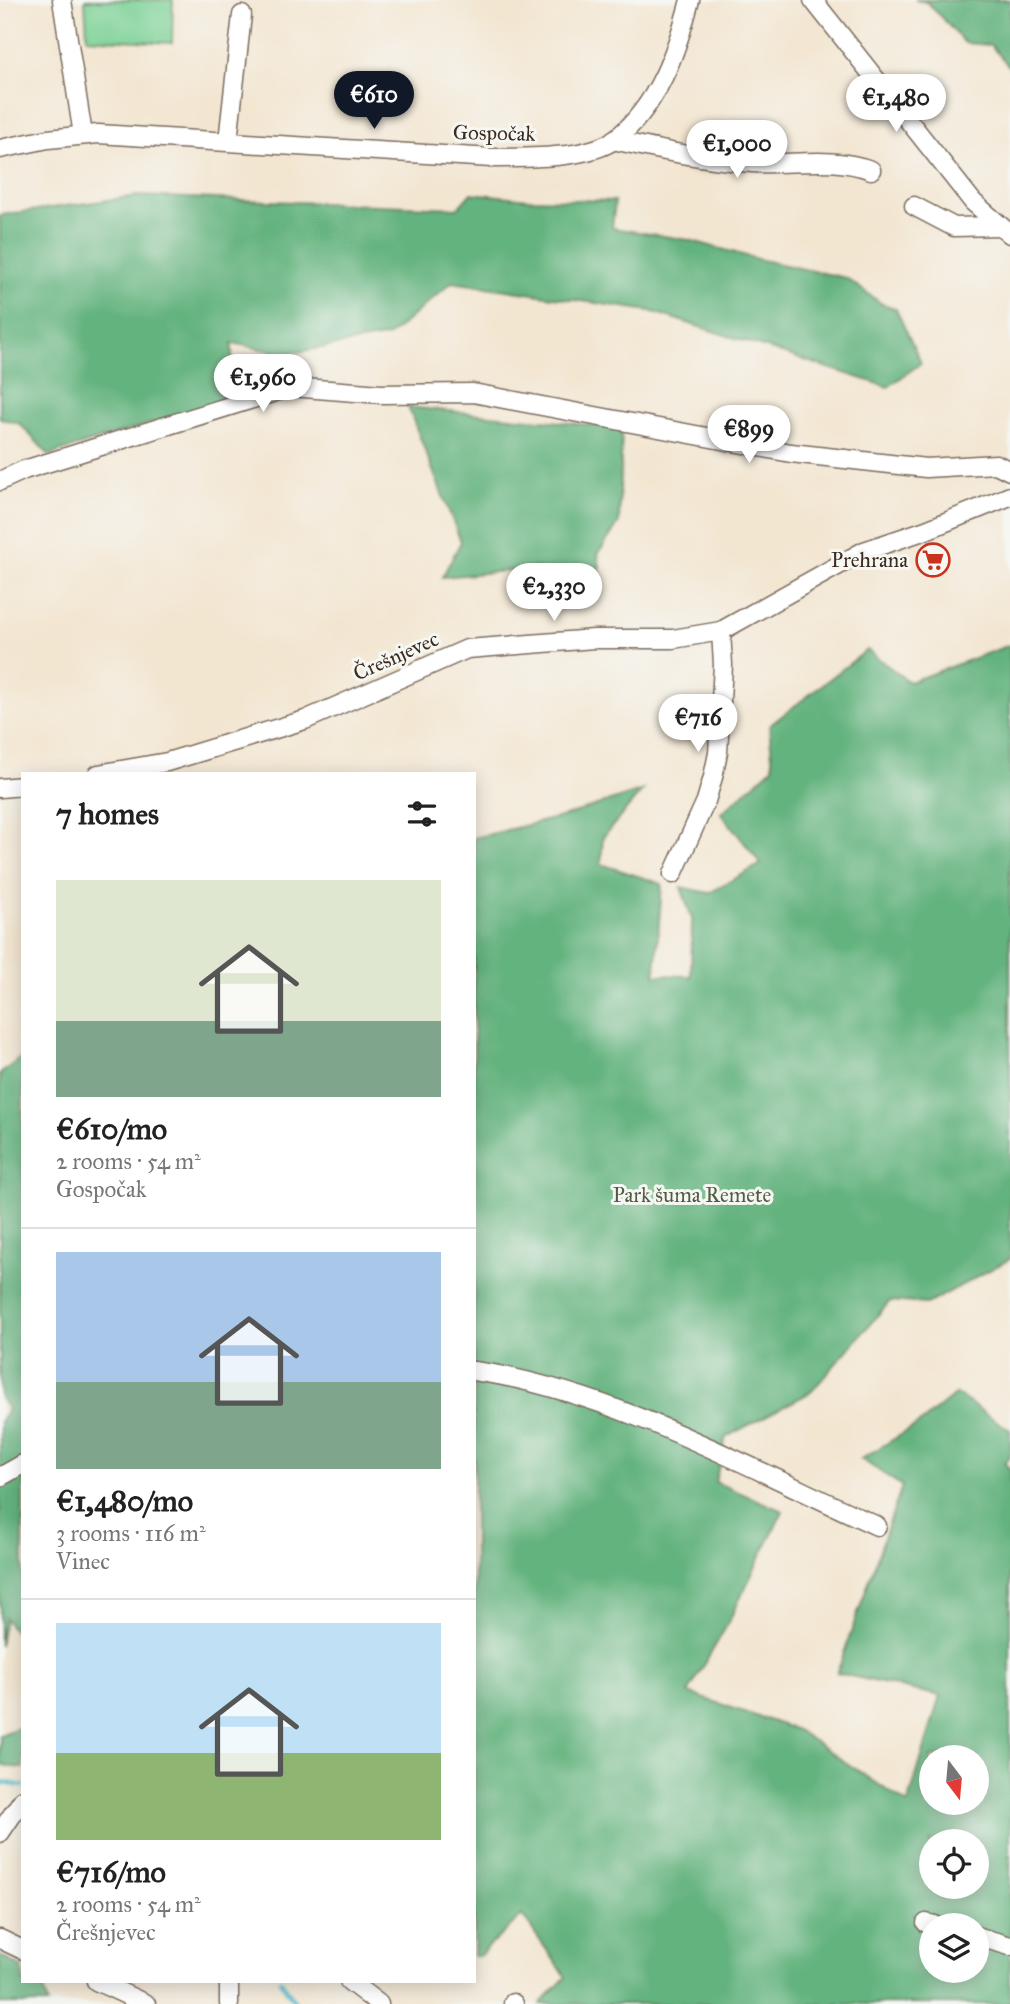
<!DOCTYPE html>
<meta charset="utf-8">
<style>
body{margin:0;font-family:"IM FELL Great Primer",serif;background:#f2f2f2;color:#222;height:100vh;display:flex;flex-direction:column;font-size:26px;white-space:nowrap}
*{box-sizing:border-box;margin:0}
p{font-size:23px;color:#767676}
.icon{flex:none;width:38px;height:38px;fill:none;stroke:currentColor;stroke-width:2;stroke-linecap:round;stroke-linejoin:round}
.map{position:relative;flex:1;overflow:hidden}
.drawer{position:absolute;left:21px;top:772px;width:455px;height:1211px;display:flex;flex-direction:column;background:#fff;border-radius:0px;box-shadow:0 4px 18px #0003}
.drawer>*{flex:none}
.needle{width:46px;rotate:164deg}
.tools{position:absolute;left:919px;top:1745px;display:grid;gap:14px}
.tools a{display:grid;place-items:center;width:70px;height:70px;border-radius:50%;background:#fff;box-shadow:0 4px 18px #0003;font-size:35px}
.price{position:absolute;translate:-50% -60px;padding:0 16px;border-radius:24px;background:#fff;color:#222;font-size:23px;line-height:46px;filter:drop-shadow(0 2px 4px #0008)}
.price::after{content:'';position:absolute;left:50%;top:42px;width:21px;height:16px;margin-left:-10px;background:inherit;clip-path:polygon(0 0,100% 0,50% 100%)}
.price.active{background:#111827;color:#fff}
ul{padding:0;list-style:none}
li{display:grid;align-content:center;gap:14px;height:371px;padding:0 35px}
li+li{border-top:2px solid #e0e0e0}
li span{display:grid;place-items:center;height:217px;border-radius:0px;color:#555}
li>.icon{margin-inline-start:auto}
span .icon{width:126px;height:126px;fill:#fffc;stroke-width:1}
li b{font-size:30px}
h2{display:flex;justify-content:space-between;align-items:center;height:84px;padding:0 35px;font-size:30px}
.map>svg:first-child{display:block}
</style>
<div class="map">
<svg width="1010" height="2004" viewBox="0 0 1010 2004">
<rect width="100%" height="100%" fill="#f6f6f2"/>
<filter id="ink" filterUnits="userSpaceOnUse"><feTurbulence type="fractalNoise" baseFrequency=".0143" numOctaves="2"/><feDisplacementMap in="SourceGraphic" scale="14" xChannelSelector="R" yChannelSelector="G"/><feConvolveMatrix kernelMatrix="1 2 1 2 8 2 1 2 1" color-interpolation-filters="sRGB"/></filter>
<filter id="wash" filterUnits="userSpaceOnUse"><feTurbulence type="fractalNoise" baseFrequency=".00686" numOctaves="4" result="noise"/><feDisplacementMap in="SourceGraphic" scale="28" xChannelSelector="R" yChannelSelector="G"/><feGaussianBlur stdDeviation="1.57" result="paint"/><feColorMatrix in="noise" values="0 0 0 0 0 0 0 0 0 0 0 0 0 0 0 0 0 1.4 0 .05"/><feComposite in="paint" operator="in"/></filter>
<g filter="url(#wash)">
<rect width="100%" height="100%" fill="#f3e6d1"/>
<!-- green -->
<polygon fill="#7bd195" stroke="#5b7e5a" stroke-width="2" points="85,0 173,0 172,43 87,38"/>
<!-- forest -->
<g fill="#64b37e" stroke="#506e4e" stroke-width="2" fill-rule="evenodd">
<polygon points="915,0 1010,0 1010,68 991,45 965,43 927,2"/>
<polygon points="471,193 529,199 615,201 612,228 689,240 757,259 846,278 882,304 896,309 921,363 888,387 650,311 452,282 389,336 286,354 232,343 233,398 49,455 20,424 0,418 0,215 137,196 458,208"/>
<polygon points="408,407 622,428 619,523 598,554 602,582 552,594 538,568 442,577 461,542"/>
<path d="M1010,645v614l-83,45 -37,-3 -79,91 -85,45 -11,45 68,29 -56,114 -39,68 109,37 111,74 32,-108 -103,-23 65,-187 -41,-27 61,-37 34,-28 54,36v26l-6,7 6,6v535h-470l26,-27 -44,-62 -43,41h-5v-1118l91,-22 78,-26 -40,47 -2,27 61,20 -7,91 36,1 1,-57 -11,-32 28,6 52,-29 -40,-51 52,-46 -4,-41 98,-76 42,32zM931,1757h45v45h-45zM931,1841h45v45h-45zM931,1925h45v45h-45z"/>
<polygon points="23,1056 23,1640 20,1640 5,1618 0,1646 0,1422 8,1410 0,1398 0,1074"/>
<polygon points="23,1726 23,1768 0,1765 0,1735"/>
<polygon points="0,1956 23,1968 23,1981 41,1981 48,2004 0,2004"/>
</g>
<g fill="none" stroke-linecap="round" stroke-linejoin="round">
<!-- stream -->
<g stroke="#4ebaca" stroke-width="5">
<polyline points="0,1782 23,1786"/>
<polyline points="281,1981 296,2004"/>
</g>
</g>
</g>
<g filter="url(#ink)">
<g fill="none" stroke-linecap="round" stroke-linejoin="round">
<defs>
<g id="minor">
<polyline points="62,0 83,135"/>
<polyline points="813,0 973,202 1010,234"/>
<path d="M613,140c46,10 93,20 140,23 41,2 80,-7 118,7"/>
<polyline points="228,141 242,15"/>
<path d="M0,149l48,-10 50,-5 394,24c33,0 95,1 122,-18 44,-33 63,-90 76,-140"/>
<polyline points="914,206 954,227 999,226"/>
<polyline points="0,481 24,470 291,387 381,394 473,393 791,453 926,468 996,464 1010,471"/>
<polyline points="98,774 167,762 305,720 467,649 594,639 673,639 721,631 864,551 926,530 1010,496"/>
<polyline points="0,788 23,786"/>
<polyline points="673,874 706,801 713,777 718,753 723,665 721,631"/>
<path d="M474,1371c137,19 277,98 403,155"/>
<polyline points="0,1477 23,1464"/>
<polyline points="0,1833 23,1799"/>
<polyline points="926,1923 935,1925"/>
<polyline points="976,1936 1010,1946"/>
<polyline points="0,1939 23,1950"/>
<polyline points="96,1981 146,2004"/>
<polyline points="349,1981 379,2004"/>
<polyline points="513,2003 514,2004"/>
<polyline points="229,2004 229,1981"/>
</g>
</defs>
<!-- minor casing -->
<use href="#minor" stroke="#7b6c5d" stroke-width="21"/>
<!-- minor -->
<use href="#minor" stroke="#fff" stroke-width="18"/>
</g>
</g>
<!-- icons -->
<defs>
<symbol id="supermarket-ring" viewBox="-11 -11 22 22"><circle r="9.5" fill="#f6f6f2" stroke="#c8321e" stroke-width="1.5"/><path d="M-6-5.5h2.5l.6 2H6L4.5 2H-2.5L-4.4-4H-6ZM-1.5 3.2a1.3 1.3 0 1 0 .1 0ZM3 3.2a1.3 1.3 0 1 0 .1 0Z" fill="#c8321e"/></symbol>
</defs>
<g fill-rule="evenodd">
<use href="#supermarket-ring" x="914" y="541" width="38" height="38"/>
</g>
<g text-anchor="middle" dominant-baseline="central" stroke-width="6" stroke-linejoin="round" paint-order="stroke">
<!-- street labels -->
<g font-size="21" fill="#3b2a1e" stroke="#f6f6f2">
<text transform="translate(494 133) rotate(1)">Gospočak</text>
<text transform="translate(396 656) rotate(-24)">Črešnjevec</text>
</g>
<!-- poi labels -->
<g font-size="21" fill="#3b2a1e" stroke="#f6f6f2" text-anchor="end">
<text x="908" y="560">Prehrana</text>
</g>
<!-- park labels -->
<g font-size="21" fill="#4e5c42" stroke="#f6f6f2">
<text x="692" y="1195">Park šuma Remete</text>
</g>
</g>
</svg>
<div class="tools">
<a><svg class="needle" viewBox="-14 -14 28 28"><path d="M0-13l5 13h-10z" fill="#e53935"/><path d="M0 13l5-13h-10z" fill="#767676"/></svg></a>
<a><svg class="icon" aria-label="locate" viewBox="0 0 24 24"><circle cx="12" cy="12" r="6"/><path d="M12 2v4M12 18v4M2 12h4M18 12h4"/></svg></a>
<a><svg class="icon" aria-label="layers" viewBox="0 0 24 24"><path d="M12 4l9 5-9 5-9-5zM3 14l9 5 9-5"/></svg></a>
</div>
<b class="price active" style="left:374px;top:131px">€610</b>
<b class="price" style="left:896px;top:134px">€1,480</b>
<b class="price" style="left:737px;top:180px">€1,000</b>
<b class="price" style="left:263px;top:414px">€1,960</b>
<b class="price" style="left:749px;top:465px">€899</b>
<b class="price" style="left:554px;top:623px">€2,330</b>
<b class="price" style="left:698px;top:754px">€716</b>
<section class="drawer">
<h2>7 homes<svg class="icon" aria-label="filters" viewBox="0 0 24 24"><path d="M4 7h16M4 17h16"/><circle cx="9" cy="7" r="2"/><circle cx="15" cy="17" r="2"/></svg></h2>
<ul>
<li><span style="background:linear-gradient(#dfe7d0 65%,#7fa58c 0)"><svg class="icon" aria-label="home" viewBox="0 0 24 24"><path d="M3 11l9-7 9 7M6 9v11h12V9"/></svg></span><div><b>€610/mo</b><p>2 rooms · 54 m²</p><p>Gospočak</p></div></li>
<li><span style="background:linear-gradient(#a9c7e8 60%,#7fa58c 0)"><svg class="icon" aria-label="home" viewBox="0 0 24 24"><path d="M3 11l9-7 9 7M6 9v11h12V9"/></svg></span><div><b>€1,480/mo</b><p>3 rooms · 116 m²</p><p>Vinec</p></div></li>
<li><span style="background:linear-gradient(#bfe0f5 60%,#8fb573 0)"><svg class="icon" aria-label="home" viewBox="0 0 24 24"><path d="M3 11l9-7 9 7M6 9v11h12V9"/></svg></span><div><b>€716/mo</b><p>2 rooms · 54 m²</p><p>Črešnjevec</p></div></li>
</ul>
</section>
</div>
